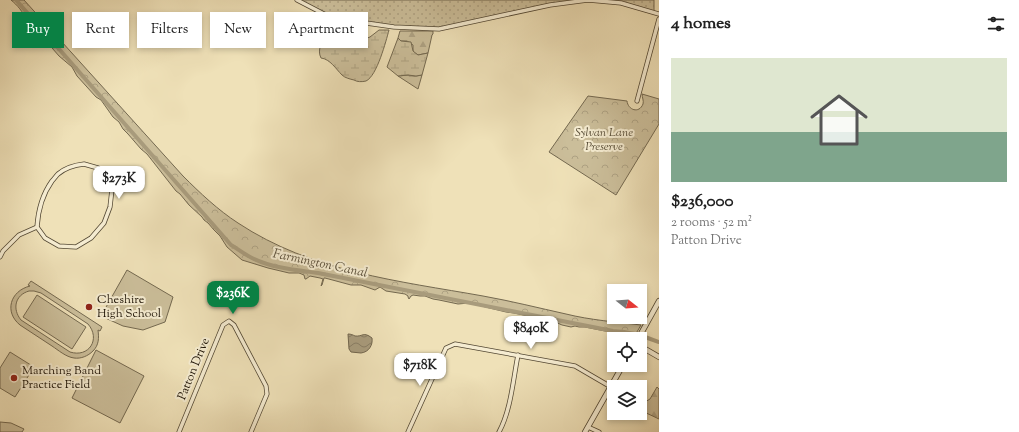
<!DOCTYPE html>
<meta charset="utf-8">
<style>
body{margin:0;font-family:"Sorts Mill Goudy",serif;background:#f2f2f2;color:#222;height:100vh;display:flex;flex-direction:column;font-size:15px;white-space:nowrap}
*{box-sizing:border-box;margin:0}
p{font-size:13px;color:#767676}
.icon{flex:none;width:22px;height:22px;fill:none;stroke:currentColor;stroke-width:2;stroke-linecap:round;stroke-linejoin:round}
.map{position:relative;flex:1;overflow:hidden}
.side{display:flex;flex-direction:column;background:#fff;width:360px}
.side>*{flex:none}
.hud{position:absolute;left:12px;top:12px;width:380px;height:36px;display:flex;gap:8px}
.needle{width:26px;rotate:107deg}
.controls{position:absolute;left:607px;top:284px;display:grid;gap:8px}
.controls a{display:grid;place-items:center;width:40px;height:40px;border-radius:0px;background:#fff;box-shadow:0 2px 6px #0003;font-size:20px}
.price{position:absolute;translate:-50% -34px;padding:0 9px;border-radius:8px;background:#fff;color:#222;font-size:13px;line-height:26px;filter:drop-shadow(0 1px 2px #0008)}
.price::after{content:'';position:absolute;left:50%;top:24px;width:12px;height:9px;margin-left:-6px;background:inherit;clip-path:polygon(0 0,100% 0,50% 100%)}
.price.selected{background:#0b8043;color:#fff}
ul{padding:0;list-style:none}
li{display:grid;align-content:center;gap:8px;height:212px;padding:0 12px}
li span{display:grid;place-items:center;height:124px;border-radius:0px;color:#555}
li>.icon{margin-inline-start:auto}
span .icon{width:72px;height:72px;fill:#fffc;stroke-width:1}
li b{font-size:17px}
h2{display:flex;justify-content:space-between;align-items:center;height:48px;padding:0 12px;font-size:17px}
.chip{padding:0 14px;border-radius:0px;background:#fff;box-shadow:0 2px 6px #0003;font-size:14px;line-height:36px}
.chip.selected{background:#0b8043;color:#fff}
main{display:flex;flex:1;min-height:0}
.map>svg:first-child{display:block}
</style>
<main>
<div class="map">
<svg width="659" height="432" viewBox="0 0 659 432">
<defs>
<pattern id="grass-dots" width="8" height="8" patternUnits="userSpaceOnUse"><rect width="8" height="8" fill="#cbbe9a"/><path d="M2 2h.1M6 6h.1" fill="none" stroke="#aea283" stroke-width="1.8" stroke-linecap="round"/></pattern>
<pattern id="forest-firs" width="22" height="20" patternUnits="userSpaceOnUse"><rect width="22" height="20" fill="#cbbe9a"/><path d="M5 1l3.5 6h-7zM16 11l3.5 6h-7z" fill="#aea283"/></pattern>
<pattern id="wetland-marsh" width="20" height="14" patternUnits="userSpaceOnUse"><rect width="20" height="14" fill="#cbbe9a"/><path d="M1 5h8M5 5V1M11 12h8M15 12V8" fill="none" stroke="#aea283"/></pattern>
<pattern id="park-crowns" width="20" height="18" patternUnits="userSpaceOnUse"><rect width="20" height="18" fill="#cbbe9a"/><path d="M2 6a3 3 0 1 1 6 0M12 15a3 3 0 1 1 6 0" fill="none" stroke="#aea283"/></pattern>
<pattern id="water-waves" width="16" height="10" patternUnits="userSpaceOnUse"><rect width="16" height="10" fill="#a89b7c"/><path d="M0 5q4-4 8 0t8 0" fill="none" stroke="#887d64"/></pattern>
</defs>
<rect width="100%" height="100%" fill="#efe1b8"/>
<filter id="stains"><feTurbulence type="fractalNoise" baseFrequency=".005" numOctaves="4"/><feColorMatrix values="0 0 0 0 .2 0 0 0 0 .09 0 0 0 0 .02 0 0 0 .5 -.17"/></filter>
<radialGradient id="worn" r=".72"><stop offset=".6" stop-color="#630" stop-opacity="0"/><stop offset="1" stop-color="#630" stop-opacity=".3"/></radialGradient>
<!-- grass -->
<polygon fill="url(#grass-dots)" stroke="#746950" points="297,0 654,0 654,12 621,3 588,0 550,5 439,29 394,27 326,15"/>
<!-- forest -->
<g fill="url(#forest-firs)" stroke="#746950">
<polygon points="400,31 433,31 433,34 432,35 428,53 418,55 413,52 413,45 407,41 401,41 398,38"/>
<polygon points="408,75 416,76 422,75 418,89 398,76"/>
<polygon points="657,387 659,389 659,419 642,411 645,402 650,399"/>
</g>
<!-- wetland -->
<g fill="url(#wetland-marsh)" stroke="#746950">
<path d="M379,30h10c-3,11 -12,46 -23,51 -4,1 -9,1 -12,-1 -4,-1 -9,-2 -12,-5 -6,-6 -12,-16 -21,-17 -4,-8 0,-17 9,-21l4,1 4,4 3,-2v-2l-2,-2 5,-4 4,-1 2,8 6,3 14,-5z"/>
<polygon points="398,38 401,41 411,42 413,51 418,55 428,53 422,75 416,76 408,75 398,76 387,67"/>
</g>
<!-- park -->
<g fill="url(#park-crowns)" stroke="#746950">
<path d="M11,0h13l159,176c17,17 35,34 55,47 74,49 161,58 245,73 28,5 56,12 83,18 24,6 50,8 75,11l-7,12 -12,-5h-12l-25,-5h-6l-4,-1 -4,1 -9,-2 -9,-4 -39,-8 -8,-1 -37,-9 -11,1 -19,-4 -6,-1 -8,-3h-5l-7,-1 -2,1 -2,3 -1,-2v-1l-3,-2 -19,-3 -6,-4 -5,3 -14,-5h-10l-26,-7h-1l-2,7 -1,1 2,-7 -3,-1 -10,-2 -4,3h-1l-1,-4 -5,-2h-10l-21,-5 -26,-8 -15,-13 -7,-11 -6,-6 -6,-7 -4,-3 -2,-3 -13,-12 -9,-11 -4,-3 -29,-37 -6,-5 -13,-15 -5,-5 -4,-7 -6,-5 -12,-17 -5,-3 -19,-21 -5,-9 -13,-11 -20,-23 -5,-8 -6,-4 -3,-1c-1,-8 -8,-15 -14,-20z"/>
<path d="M642,94l17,5v25l-43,71 -67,-43 39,-56 39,5c1,9 12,13 16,3 1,-3 -1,-7 -1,-10z"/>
</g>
<!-- pitch -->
<g fill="#cbbe9a" stroke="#746950" fill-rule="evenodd">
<polygon points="127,270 173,297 165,322 143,330 123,326 101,316"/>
<path d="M31,281l71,46 -2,4 -2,-1c1,8 1,15 -5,21 -5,5 -12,8 -19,7 -8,-1 -16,-8 -22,-12 -11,-7 -21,-14 -32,-21 -16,-13 -10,-34 10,-39l-2,-1zM29,291h5l7,2 47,31c13,15 1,34 -18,28l-49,-32c-9,-11 -6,-25 8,-29z"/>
<polygon points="37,295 86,327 72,349 23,317"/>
<polygon points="96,350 144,376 120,423 72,398"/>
<polygon points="10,352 34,367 15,397 0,388 0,368"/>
<polygon points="0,422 11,423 24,429 22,432 0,432"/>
</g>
<!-- water -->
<path fill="url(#water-waves)" stroke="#71654d" d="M348,334c3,0 5,1 7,2 8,1 8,-5 17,2 1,7 -3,14 -11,15 -3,0 -7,-1 -10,-1l-2,-3z"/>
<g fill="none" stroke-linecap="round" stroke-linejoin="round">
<!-- canal -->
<g stroke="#a89b7c" stroke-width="4">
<path d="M16,0l215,245c7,4 13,9 21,13 20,10 44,12 66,15l295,58 11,1 11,2"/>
<polyline points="645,337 659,342"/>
</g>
<defs>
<g id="minor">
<polyline points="297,0 326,15 352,21 394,27 439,29 550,5 588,0 621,3 659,14"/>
<polyline points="637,101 659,19"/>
<path d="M84,164l14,4 9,9 5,12 -2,18 -6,16 -13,15 -15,9 -17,-1 -14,-8 -8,-11c1,-16 5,-32 15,-46 2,-2 4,-5 6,-7 7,-6 17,-9 26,-10z"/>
<polyline points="0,257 3,251 19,235 37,227"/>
<polyline points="588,427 599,432"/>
<polyline points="179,432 223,325 229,321 234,325 266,386 267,394 251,432"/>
<polyline points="408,432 446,348 455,344 575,366 611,387"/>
<path d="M499,432c12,-22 14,-52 19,-77"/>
</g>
<g id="tertiary">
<polyline points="638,339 659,301"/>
<polyline points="640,346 659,357"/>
<polyline points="585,432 623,365"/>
</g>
</defs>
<!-- minor casing -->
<use href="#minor" stroke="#524733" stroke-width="5"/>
<!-- tertiary casing -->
<use href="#tertiary" stroke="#524733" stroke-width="6"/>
<!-- minor -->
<use href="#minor" stroke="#f5ecd1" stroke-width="3.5"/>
<!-- tertiary -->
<use href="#tertiary" stroke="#f5ecd1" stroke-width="4.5"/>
</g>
<!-- markers -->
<g fill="#8f2418" stroke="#f5ecd1" stroke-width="1.5">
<circle cx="89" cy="307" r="4"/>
<circle cx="14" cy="378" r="4"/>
</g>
<g text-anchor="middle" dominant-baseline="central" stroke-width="4" stroke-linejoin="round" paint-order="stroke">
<!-- park labels -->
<g font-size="12" font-style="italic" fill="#5b503a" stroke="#f5ecd1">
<text x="604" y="133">Sylvan Lane<tspan x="604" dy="14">Preserve</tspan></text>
</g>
<!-- poi labels -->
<g font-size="12" fill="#1e1407" stroke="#f5ecd1" text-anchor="start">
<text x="97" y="300">Cheshire<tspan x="97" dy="14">High School</tspan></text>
<text x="22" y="371">Marching Band<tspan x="22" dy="14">Practice Field</tspan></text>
</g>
<!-- street labels -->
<g font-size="12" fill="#1e1407" stroke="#f5ecd1">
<text transform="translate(194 369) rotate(-68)">Patton Drive</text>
</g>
<!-- water labels -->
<g font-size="13" font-style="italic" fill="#5c513c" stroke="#f5ecd1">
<text transform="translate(320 264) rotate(12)">Farmington Canal</text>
</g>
</g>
<rect width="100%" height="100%" filter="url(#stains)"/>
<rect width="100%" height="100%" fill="url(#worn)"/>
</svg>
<div class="controls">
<a><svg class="needle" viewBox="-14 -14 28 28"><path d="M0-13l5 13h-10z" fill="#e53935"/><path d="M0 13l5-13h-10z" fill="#767676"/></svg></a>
<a><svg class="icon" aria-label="locate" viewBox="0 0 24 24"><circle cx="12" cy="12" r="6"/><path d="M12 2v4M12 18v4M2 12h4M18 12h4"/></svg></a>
<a><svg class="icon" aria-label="layers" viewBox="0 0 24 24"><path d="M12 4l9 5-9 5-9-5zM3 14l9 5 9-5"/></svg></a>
</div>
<b class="price" style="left:119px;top:200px">$273K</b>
<b class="price selected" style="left:233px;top:315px">$236K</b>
<b class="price" style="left:531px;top:350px">$840K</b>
<b class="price" style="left:420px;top:387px">$718K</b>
<div class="hud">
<a class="chip selected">Buy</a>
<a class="chip">Rent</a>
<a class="chip">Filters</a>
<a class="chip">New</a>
<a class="chip">Apartment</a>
</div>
</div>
<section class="side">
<h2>4 homes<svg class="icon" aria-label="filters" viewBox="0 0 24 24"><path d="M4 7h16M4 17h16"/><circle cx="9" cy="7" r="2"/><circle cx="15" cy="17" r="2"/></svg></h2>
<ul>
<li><span style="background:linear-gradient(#dfe7d0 60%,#7fa58c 0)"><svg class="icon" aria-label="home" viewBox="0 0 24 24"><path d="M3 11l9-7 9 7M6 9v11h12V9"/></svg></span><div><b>$236,000</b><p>2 rooms · 52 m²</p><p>Patton Drive</p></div></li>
</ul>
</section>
</main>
